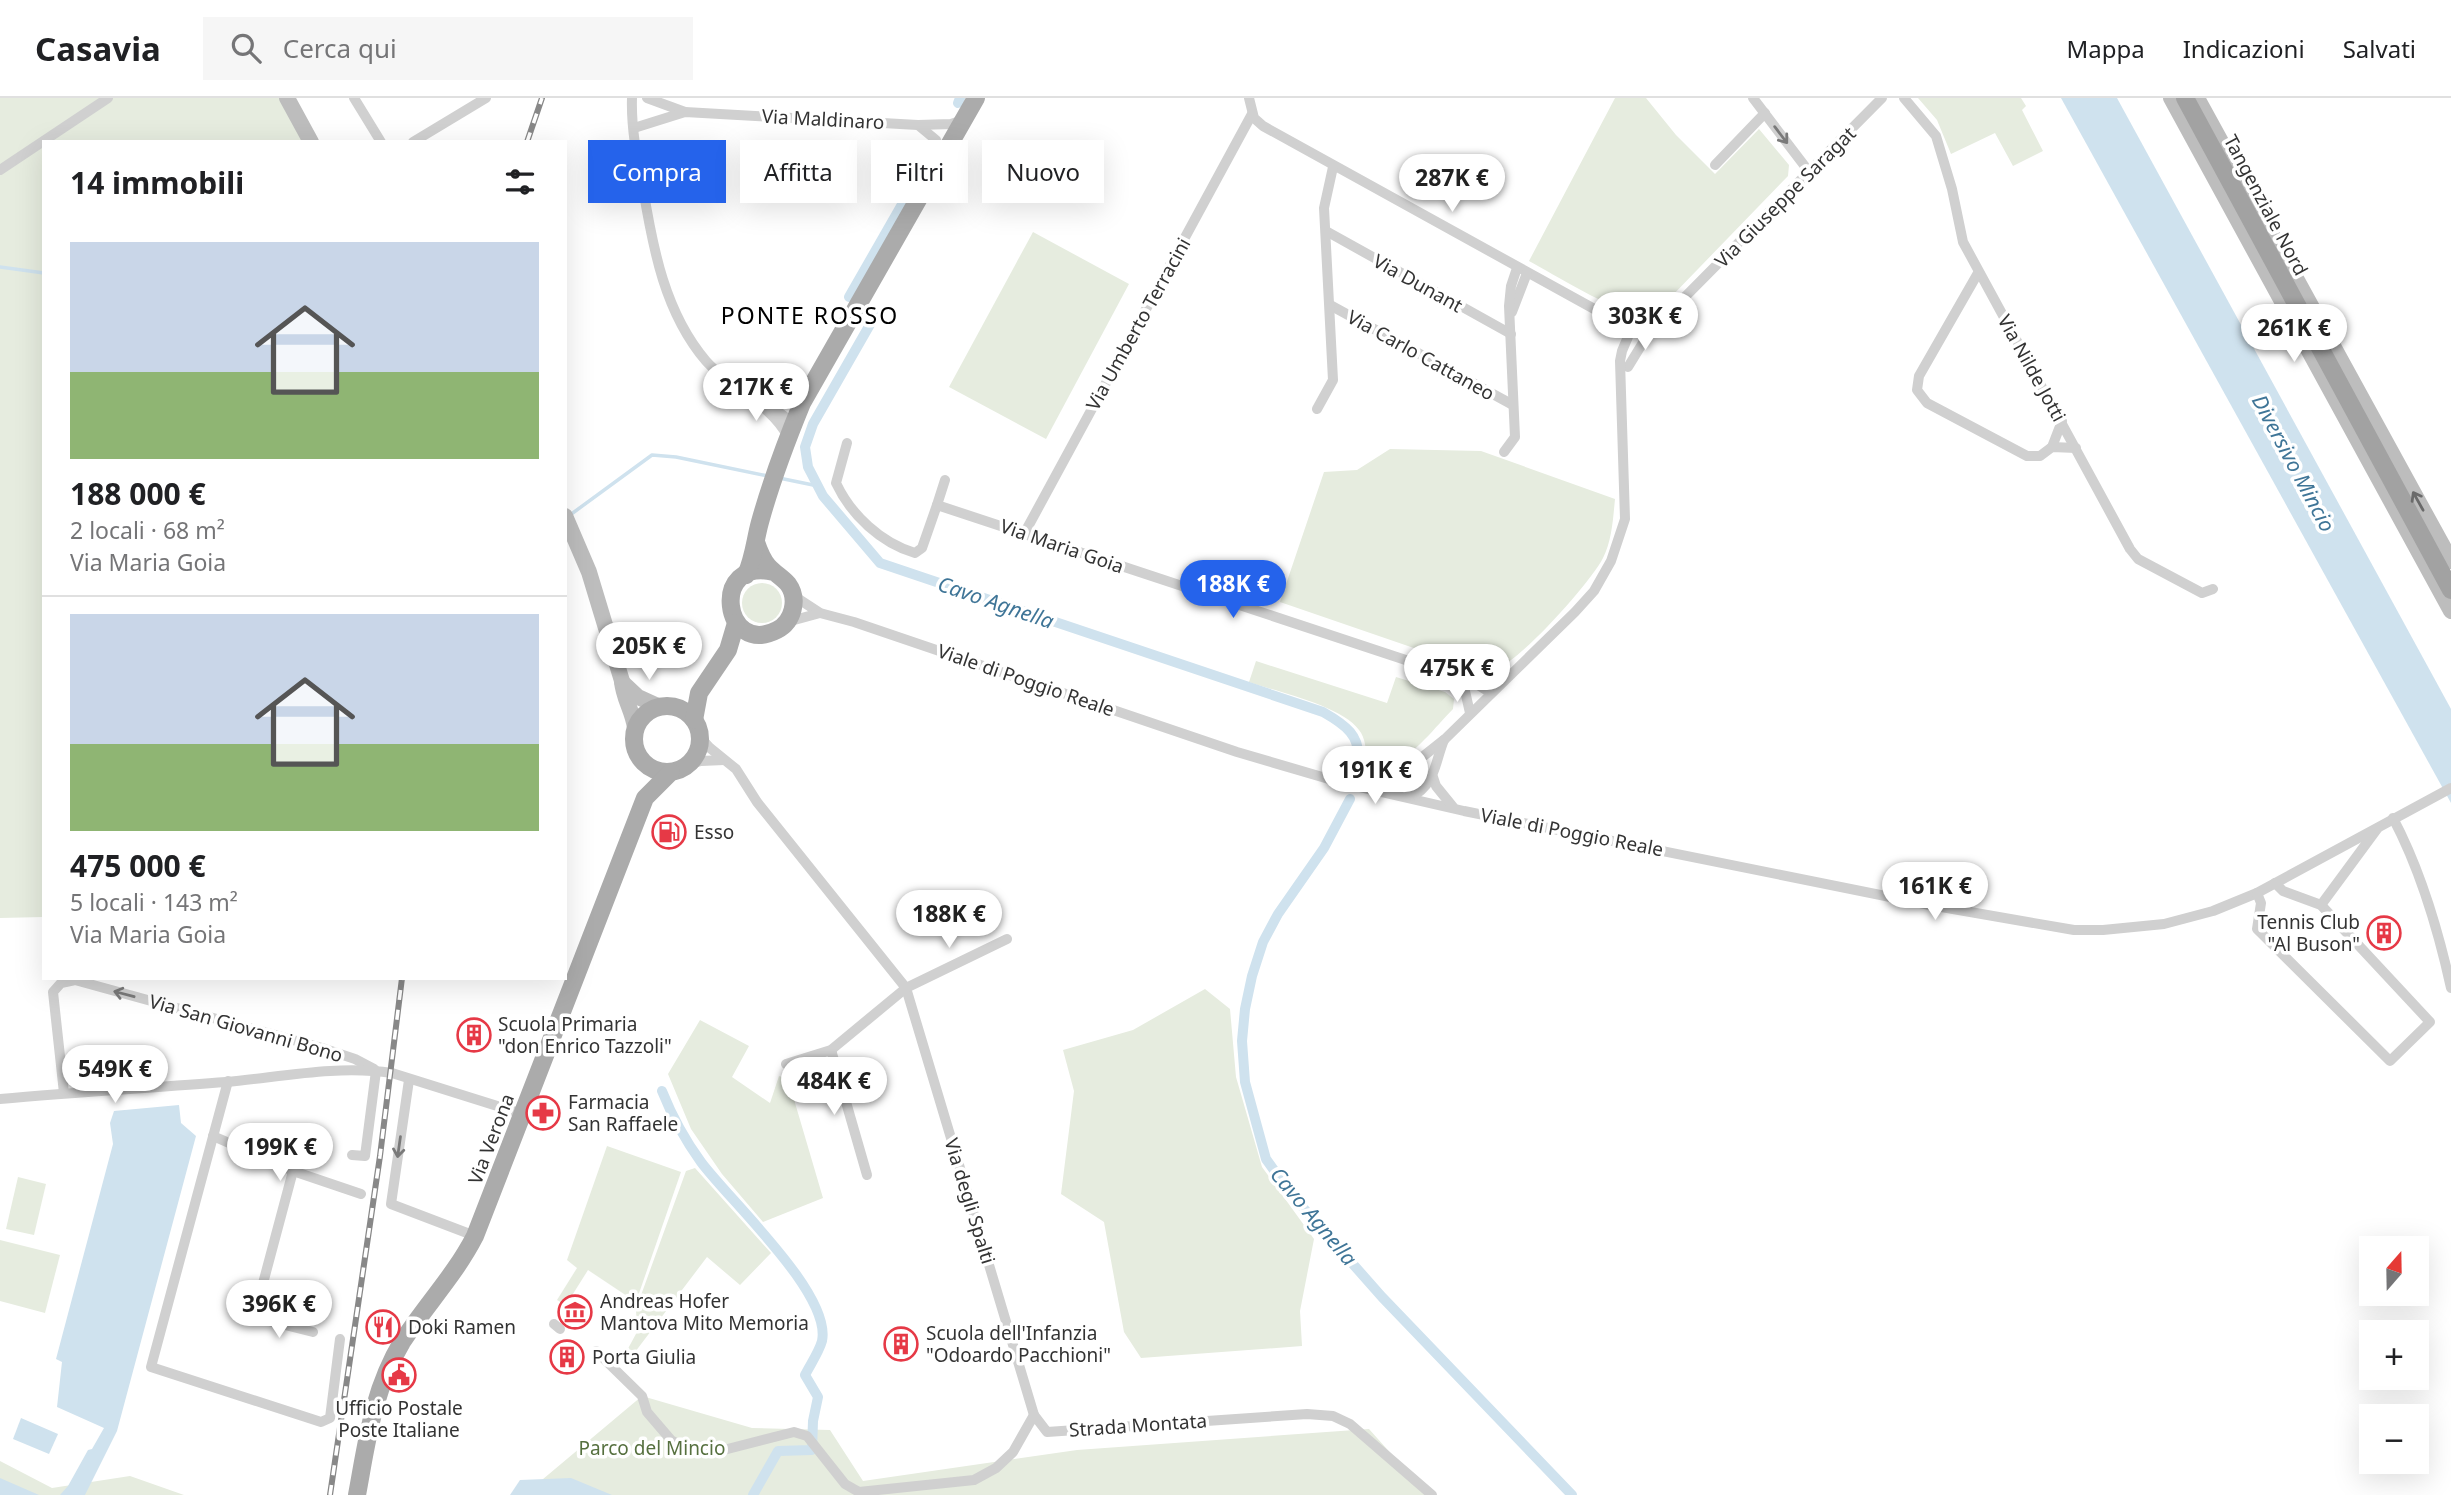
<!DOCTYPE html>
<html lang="it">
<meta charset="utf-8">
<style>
body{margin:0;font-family:"Noto Sans",sans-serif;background:#f6f6f6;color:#202124;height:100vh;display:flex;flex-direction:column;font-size:26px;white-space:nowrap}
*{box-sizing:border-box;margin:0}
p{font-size:23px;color:#757577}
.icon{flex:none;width:38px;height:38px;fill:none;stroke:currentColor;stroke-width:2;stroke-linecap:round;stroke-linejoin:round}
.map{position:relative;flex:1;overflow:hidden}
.details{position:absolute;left:42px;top:42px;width:525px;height:840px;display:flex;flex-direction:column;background:#fff;border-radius:0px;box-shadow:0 7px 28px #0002}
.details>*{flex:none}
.hud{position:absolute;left:588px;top:42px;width:665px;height:63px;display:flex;gap:14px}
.needle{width:46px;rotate:20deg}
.buttons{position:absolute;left:2359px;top:1138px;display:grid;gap:14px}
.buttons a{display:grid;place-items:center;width:70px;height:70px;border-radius:0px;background:#fff;box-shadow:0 7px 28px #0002;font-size:35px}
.price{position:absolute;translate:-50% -60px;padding:0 16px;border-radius:24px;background:#fff;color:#222;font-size:23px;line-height:46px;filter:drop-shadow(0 2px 4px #0008)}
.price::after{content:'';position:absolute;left:50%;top:42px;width:21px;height:16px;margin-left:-10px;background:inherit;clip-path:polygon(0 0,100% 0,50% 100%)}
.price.on{background:#2563eb;color:#fff}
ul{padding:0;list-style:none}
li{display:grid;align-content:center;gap:14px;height:371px;padding:0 28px}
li+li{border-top:2px solid #e0e0e0}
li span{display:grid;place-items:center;height:217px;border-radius:0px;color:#555}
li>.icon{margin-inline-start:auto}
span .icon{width:126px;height:126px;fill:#fffc;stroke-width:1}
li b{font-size:30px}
h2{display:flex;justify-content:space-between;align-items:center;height:84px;padding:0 28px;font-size:30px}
.chip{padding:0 24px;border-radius:0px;background:#fff;box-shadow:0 7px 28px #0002;font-size:24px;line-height:63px}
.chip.on{background:#2563eb;color:#fff}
header{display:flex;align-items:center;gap:42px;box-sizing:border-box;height:98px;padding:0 35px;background:#fff;border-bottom:2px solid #e0e0e0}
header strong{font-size:33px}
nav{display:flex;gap:38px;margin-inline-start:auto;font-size:24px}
.search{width:490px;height:63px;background:#f6f6f6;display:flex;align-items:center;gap:18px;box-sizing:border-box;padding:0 24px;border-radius:0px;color:#757577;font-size:26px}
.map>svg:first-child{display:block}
</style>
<header>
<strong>Casavia</strong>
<div class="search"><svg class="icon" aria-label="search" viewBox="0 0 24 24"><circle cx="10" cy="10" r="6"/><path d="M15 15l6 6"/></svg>Cerca qui</div>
<nav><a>Mappa</a><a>Indicazioni</a><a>Salvati</a></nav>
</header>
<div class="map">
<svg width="2451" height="1397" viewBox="0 0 2451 1397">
<rect width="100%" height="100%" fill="#fff"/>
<!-- green -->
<g fill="#e6ecdf">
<polygon points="0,0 287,0 312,44 44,44 44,819 0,820"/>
<path d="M1615,0h31l30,37 39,39 44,-45 30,36 -1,11 -119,123c-9,6 -18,12 -30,13 -25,1 -85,-38 -110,-51z"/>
<polygon points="1918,0 2021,0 2026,8 2022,12 2043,53 2013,68 1995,35 1951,56 1937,22"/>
<polygon points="1033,134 1129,186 1046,341 949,289"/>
<path d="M1390,351l91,2 134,48c-2,20 -3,41 -12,59 -12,24 -81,101 -104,109 -10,4 -18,2 -27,1l-192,-66 44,-130 33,-2z"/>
<circle cx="762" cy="505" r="20"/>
<path d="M1256,563l131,42 9,-26 49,15 9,7 -1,10c-23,23 -51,65 -87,57 0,-12 1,-26 -7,-36 -17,-24 -81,-38 -110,-48z"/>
<polygon points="1205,891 1230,911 1236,979 1262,1069 1314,1141 1300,1213 1302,1248 1141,1260 1124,1234 1104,1124 1061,1096 1074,993 1063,952 1133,932"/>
<polygon points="700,922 749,948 732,979 770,1005 779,978 788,981 823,1100 763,1124 722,1076 691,1031 668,976"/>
<polygon points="607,1048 681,1074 636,1204 588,1172 566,1207 557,1202 577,1170 567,1162"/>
<polygon points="695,1070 771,1155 740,1187 707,1159 629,1262 624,1258 637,1234 636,1211 686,1073"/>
<polygon points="18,1079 46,1086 34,1137 6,1131"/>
<polygon points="0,1142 60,1157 45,1215 0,1203"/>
<polygon points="642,1298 752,1330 830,1332 863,1383 1077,1352 1369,1331 1428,1397 524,1397"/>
<polygon points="0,1363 52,1390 130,1378 184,1397 0,1397"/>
</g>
<!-- water -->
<g fill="#cfe2ee">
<polygon points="2061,0 2117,0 2451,611 2451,705"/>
<polygon points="179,1007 181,1025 196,1038 117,1333 85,1397 60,1397 68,1388 88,1352 92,1351 104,1330 57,1309 62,1264 56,1261 113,1046 110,1025 114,1013"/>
<polygon points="21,1320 58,1336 49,1356 13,1341"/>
<polygon points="0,1380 39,1397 0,1397"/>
<polygon points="571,1380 612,1397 510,1397 520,1382"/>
</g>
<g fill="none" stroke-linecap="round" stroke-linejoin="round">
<!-- stream -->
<g stroke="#cfe2ee" stroke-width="3.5">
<polyline points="0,169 44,175"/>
<polyline points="779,380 818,388"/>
<polyline points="570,417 652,357 676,359 768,378"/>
</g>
<!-- canal -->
<g stroke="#cfe2ee" stroke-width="10">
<polyline points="958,5 960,0"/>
<polyline points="849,199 932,54"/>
<path d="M876,216l-63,110 -8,23 3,20 15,29 57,67 443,149c21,12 40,24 34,52"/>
<polyline points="1350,701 1324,750 1278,816 1263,844 1252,878 1245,911 1242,943 1245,984 1266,1061 1291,1096 1382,1199 1572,1397"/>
<path d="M662,993c10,25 23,49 39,71 28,38 131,132 121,179 -3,11 -12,24 -17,34l13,22 -5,24 -1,29 -34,1 -25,44"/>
</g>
<!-- minor -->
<g stroke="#d0d0d0" stroke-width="10">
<polyline points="354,0 381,44"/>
<path d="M632,0c-1,30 5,61 11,90 10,61 22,125 63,173 25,28 64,42 82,76"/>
<polyline points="647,0 685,14"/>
<polyline points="1249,0 1254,20 1263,28 1616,223 1630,234"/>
<polyline points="1753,0 1810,75"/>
<polyline points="1904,0 1936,38 1952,91 1963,144 2130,451 2138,461 2202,495 2213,491"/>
<polyline points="918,27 936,42 941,59"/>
<polyline points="634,30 685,14 918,27 951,26 963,22"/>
<polyline points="413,44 486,0"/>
<polyline points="1715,67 1765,15"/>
<polyline points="0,72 108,0"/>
<polyline points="1326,133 1511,236"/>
<polyline points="1978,175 1919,278 1917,292 1927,305 2027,358 2040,358 2052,349 2076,350"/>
<polyline points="1330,207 1513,307"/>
<polyline points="1512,214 1527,175"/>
<polyline points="1628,269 1655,225"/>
<path d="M750,296c23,8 42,4 60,-12"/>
<polyline points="761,301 784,318 792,329"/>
<polyline points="1317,311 1333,282 1324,110 1333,69"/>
<path d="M847,345l-11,40c15,32 45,60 79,70l7,-5 15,-43"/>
<polyline points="2052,349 2062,323"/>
<polyline points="1504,354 1515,339 1509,208 1511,188 1517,170"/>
<polyline points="945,382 937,407 1451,577 1478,587 1491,595"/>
<polyline points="1024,436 1252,16"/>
<polyline points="794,498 820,515 854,524 1237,654 1346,686 1464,713 1930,807 2074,832 2103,832 2164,826 2213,813 2257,795 2451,690"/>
<polyline points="787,524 820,515"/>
<polyline points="1453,579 1465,593 1470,615"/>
<polyline points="701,640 710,650 736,671 757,704 906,890 1034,1317"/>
<polyline points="690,666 701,663 724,662"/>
<polyline points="1433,679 1436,688 1453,709"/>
<polyline points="1358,685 1390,680 1411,668 1445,641 1575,514 1594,493 1611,463 1625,421 1620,263 1622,253 1630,234 1655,225 1669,215 1882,0"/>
<path d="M1410,700c26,-14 24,-33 34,-58"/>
<polyline points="1410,700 1408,679 1411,668"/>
<path d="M2393,720c28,53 45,111 58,170"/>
<polyline points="2257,795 2261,805 2257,831 2390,963 2430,924 2321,807 2283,793 2275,785"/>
<polyline points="2321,807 2377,731"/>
<polyline points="831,952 867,1077"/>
<polyline points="786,966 831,952 906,890 1007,841"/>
<polyline points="409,982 391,1106 475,1138"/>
<polyline points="228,983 151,1269 321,1324 330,1320 340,1241"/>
<polyline points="64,995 53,894 61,885 75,882 322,950 355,961 374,971"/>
<path d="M0,1001c75,-7 150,-11 226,-17 55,-5 110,-17 166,-9l131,41"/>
<polyline points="213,1038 293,1073 361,1096"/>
<polyline points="352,1057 365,1058 376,973"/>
<polyline points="293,1073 254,1219 313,1234"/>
<polyline points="554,1226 560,1231"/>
<polyline points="295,1229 300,1208"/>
<polyline points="596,1253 642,1298 647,1314 671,1342 694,1355 712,1355 794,1334 807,1338 845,1386 859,1394 974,1382 996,1370 1013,1354 1034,1317 1047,1334 1307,1316 1333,1318 1350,1326 1432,1397"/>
</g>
<!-- secondary -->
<g stroke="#bdbdbd" stroke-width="16">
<polyline points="287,0 311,44"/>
<polyline points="2171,0 2451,513"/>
<polyline points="2197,0 2451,463"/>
<path d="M565,418l24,56 33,109c1,17 11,30 13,47"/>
<polyline points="622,584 638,599 660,609"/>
</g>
<!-- primary -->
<g stroke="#ababab" stroke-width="18">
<path d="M756,444c3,9 6,17 12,24 6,7 14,11 20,18 11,15 5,38 -11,46 -54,28 -68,-74 -3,-58"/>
<path d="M746,477c8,-18 9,-35 14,-53 11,-40 26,-80 42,-119l174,-305"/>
<circle cx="667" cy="641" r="33"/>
<polyline points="694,622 699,595 728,552 736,525"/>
<path d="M357,1397c10,-54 16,-105 45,-153 23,-36 53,-67 73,-106l170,-438 26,-26"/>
</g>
<!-- trunk -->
<polyline stroke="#a2a2a2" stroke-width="18" points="2185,0 2451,492"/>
<defs>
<g id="rail">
<polyline points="527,44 542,0"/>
<polyline points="330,1397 380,1058 402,880"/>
</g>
</defs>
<!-- rail casing -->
<use href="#rail" stroke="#888" stroke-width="6"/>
<!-- rail -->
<use href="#rail" stroke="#fff" stroke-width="3.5" stroke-dasharray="10" stroke-linecap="butt"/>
</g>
<!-- one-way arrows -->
<defs><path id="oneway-shaft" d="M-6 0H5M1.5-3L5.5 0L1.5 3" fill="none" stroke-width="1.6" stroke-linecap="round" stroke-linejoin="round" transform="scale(1.75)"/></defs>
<g stroke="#7a7a7a">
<use href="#oneway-shaft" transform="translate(1781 37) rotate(53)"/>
<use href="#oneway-shaft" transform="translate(124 896) rotate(-165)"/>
<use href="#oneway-shaft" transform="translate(399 1049) rotate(98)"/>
</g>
<use stroke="#6a6a6a" href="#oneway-shaft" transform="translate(2418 403) rotate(-119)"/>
<!-- icons -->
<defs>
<symbol id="fuel-ring" viewBox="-11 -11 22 22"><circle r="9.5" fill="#fff" stroke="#e63946" stroke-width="1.5"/><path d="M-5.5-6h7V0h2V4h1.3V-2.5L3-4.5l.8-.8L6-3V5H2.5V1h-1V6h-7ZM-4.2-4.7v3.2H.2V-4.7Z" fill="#e63946"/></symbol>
<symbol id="building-ring" viewBox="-11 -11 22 22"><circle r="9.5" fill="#fff" stroke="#e63946" stroke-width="1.5"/><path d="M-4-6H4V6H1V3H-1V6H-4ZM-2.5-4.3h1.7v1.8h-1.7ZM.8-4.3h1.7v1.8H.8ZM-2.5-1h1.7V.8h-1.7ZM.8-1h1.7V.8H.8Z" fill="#e63946"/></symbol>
<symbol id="pharmacy-ring" viewBox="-11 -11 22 22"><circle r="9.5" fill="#fff" stroke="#e63946" stroke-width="1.5"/><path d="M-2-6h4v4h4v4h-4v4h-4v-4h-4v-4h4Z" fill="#e63946"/></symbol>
<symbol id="museum-ring" viewBox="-11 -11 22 22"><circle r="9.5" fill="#fff" stroke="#e63946" stroke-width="1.5"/><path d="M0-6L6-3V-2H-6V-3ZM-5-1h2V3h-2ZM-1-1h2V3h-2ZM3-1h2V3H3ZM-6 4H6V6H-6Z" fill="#e63946"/></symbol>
<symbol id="restaurant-ring" viewBox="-11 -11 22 22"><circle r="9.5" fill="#fff" stroke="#e63946" stroke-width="1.5"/><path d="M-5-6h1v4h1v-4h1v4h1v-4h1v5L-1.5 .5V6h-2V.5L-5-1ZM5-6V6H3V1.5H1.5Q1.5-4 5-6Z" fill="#e63946"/></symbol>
<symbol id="civic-ring" viewBox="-11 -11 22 22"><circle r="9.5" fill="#fff" stroke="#e63946" stroke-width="1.5"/><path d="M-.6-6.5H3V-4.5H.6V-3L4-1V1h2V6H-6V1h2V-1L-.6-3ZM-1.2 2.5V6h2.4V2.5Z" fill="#e63946"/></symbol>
</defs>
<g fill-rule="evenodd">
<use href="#fuel-ring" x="650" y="715" width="38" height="38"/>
<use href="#building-ring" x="2365" y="816" width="38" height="38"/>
<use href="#building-ring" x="455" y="918" width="38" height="38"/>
<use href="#pharmacy-ring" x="524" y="996" width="38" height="38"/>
<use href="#museum-ring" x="556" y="1195" width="38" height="38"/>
<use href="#restaurant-ring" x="364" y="1210" width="38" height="38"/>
<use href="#building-ring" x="882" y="1227" width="38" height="38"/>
<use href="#building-ring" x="548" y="1240" width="38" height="38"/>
<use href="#civic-ring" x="380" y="1258" width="38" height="38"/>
</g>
<g text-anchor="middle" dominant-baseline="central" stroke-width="7" stroke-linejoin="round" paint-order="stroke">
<!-- street labels -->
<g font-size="19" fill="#333" stroke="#fff">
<text transform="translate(823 21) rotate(3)">Via Maldinaro</text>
<text transform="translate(1785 99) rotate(-45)">Via Giuseppe Saragat</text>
<text transform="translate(2266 107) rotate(62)">Tangenziale Nord</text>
<text transform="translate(1418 185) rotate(29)">Via Dunant</text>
<text transform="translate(1138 226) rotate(-61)">Via Umberto Terracini</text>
<text transform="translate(1421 257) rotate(29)">Via Carlo Cattaneo</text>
<text transform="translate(2032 270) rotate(61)">Via Nilde Jotti</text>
<text transform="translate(1062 448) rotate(19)">Via Maria Goia</text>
<text transform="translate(1026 582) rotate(19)">Viale di Poggio Reale</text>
<text transform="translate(1572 734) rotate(11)">Viale di Poggio Reale</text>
<text transform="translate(246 930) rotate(16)">Via San Giovanni Bono</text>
<text transform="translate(491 1041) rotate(-69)">Via Verona</text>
<text transform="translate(970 1103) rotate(73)">Via degli Spalti</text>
<text transform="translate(1138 1327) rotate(-4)">Strada Montata</text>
</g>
<!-- poi labels -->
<g font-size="19" fill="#333" stroke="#fff" text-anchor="start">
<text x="694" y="734">Esso</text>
<text x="2360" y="824" text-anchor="end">Tennis Club<tspan x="2360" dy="22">"Al Buson"</tspan></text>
<text x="498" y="926">Scuola Primaria<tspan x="498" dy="22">"don Enrico Tazzoli"</tspan></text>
<text x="568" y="1004">Farmacia<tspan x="568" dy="22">San Raffaele</tspan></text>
<text x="600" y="1203">Andreas Hofer<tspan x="600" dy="22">Mantova Mito Memoria</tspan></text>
<text x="408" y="1229">Doki Ramen</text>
<text x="926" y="1235">Scuola dell'Infanzia<tspan x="926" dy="22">"Odoardo Pacchioni"</tspan></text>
<text x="592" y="1259">Porta Giulia</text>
<text x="399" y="1310" text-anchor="middle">Ufficio Postale<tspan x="399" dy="22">Poste Italiane</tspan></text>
</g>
<!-- park labels -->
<g font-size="19" fill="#56703f" stroke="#fff">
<text x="652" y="1350">Parco del Mincio</text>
</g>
<!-- water labels -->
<g font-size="21" font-style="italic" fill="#3f7597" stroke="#fff">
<text transform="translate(2294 365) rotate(62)">Diversivo Mincio</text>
<text transform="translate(996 504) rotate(19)">Cavo Agnella</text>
<text transform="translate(1314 1118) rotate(50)">Cavo Agnella</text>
</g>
<!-- quarter labels -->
<g font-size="23" letter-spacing="2" fill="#000" stroke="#fff">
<text x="810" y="217">PONTE ROSSO</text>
</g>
</g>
</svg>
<div class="buttons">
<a><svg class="needle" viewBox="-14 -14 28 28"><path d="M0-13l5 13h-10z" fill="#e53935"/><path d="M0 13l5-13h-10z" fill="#757577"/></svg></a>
<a>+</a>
<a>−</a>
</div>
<b class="price" style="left:1452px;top:116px">287K €</b>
<b class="price" style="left:1645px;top:254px">303K €</b>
<b class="price" style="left:2294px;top:266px">261K €</b>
<b class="price" style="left:756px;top:325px">217K €</b>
<b class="price on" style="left:1233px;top:522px">188K €</b>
<b class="price" style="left:649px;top:584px">205K €</b>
<b class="price" style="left:1457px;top:606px">475K €</b>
<b class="price" style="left:1375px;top:708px">191K €</b>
<b class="price" style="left:1935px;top:824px">161K €</b>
<b class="price" style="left:949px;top:852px">188K €</b>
<b class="price" style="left:115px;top:1007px">549K €</b>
<b class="price" style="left:834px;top:1019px">484K €</b>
<b class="price" style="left:280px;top:1085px">199K €</b>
<b class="price" style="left:279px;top:1242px">396K €</b>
<div class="hud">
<a class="chip on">Compra</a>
<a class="chip">Affitta</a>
<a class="chip">Filtri</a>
<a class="chip">Nuovo</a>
</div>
<section class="details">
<h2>14 immobili<svg class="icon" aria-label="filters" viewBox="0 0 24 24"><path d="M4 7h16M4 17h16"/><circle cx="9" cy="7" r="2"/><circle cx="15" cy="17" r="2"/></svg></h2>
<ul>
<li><span style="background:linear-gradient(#c9d6e8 60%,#8fb573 0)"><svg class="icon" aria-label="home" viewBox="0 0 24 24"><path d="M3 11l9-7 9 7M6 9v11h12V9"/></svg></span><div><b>188 000 €</b><p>2 locali · 68 m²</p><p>Via Maria Goia</p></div></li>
<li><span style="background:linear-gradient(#c9d6e8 60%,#8fb573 0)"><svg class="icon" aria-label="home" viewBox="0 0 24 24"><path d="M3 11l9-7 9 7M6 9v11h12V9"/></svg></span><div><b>475 000 €</b><p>5 locali · 143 m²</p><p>Via Maria Goia</p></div></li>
</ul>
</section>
</div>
